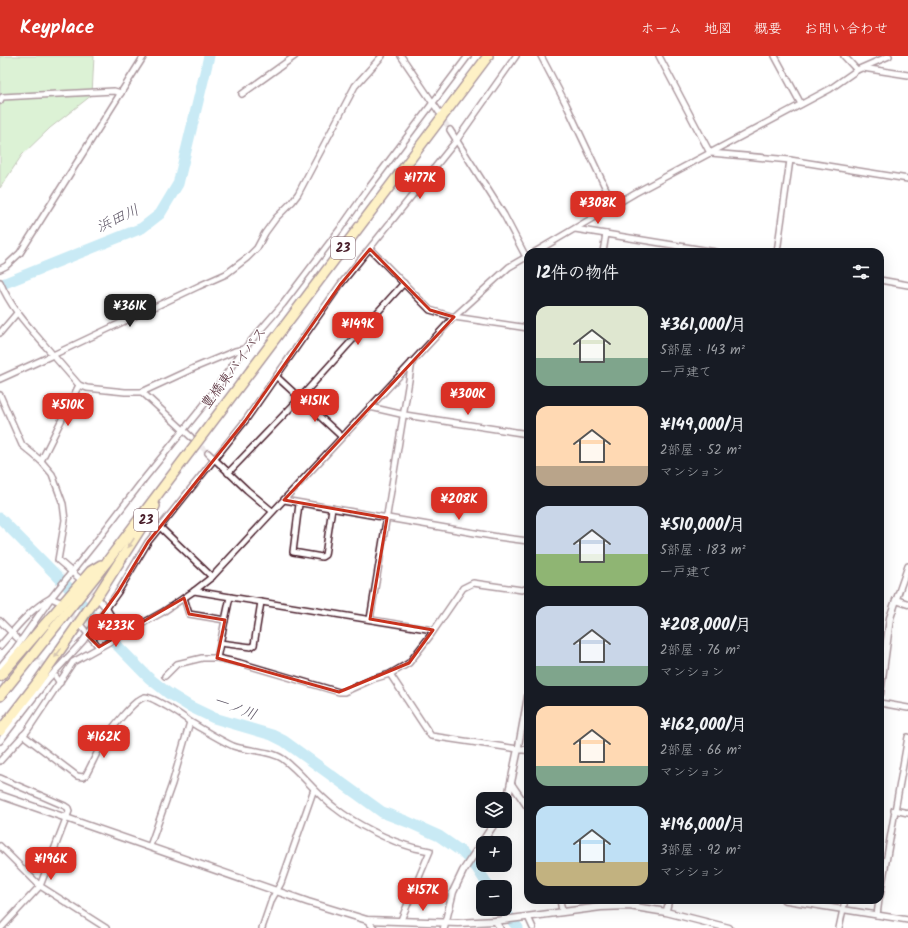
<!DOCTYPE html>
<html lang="ja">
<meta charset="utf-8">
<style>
body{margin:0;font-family:Kalam,"Klee One",sans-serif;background:#20242c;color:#f1f3f6;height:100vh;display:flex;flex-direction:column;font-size:15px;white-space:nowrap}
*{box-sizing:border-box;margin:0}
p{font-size:13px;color:#9ea1a6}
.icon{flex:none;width:22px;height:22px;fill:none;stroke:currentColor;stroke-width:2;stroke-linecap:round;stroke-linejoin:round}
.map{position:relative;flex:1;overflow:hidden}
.sheet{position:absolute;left:524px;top:192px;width:360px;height:656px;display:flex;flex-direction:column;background:#171b24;border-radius:12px;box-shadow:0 4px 16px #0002}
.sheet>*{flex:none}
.controls{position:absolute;left:476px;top:736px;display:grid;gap:8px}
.controls a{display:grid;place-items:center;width:36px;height:36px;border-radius:8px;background:#171b24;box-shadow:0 4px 16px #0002;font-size:20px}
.price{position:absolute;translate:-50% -34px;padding:0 9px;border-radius:8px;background:#d93025;color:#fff;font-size:13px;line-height:26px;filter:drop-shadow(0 1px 2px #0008)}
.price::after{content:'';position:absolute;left:50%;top:24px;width:12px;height:9px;margin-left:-6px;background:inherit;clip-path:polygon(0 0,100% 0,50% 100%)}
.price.current{background:#222;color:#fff}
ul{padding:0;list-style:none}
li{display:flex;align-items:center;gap:12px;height:100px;padding:0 12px}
li span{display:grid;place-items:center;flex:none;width:112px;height:80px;border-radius:12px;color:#555}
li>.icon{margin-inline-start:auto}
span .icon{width:48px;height:48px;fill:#fffc;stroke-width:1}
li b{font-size:17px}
h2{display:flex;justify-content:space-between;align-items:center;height:48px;padding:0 12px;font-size:17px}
header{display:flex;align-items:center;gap:24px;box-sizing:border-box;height:56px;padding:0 20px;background:#d93025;color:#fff}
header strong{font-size:19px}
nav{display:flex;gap:22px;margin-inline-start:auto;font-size:14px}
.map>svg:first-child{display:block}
</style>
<header>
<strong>Keyplace</strong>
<nav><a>ホーム</a><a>地図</a><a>概要</a><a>お問い合わせ</a></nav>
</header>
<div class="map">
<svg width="908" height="872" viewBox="0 0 908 872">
<rect width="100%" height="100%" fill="#fff"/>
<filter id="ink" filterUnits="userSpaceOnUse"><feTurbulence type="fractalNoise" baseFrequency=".025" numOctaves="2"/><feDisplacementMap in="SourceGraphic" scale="8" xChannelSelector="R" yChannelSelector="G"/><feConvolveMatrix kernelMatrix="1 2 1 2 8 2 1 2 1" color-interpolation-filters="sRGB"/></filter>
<g filter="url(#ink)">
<!-- green -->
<polygon fill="#b1e3a3" stroke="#7e8167" points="0,0 94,0 92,39 50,72 22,99 0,132"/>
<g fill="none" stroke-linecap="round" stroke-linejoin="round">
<!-- river -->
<g stroke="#87d1e8" stroke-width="11">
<polyline points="0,229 142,172 160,158 178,128 209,0"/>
<polyline points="0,462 68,531 109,581 149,622 168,637 189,650 214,662 272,679 284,685 382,756 408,766 439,780 462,796 477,812 489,831"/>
<polyline points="503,853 518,872"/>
</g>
<!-- minor-tunnel -->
<g stroke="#dbd2d5" stroke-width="5" stroke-dasharray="5 2.5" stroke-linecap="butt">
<polyline points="441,60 450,74"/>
<polyline points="196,386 208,397"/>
<polyline points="86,530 98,543"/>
<polyline points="67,554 79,568"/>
<polyline points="25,590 55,621"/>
</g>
<defs>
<g id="minor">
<polyline points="401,0 439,56"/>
<polyline points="541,0 566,48 614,150"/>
<polyline points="659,0 710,97"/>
<polyline points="775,0 801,48"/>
<polyline points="844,0 857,14"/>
<polyline points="863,12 908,19"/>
<polyline points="242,38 295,0"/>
<polyline points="0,45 2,41 114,35 121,37"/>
<polyline points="450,74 504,159 526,201"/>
<polyline points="711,97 790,104 908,123"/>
<polyline points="575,173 716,196"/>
<polyline points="370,193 430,254 454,261 528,272"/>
<polyline points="535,196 635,137 830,33 857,14 889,0"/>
<polyline points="603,196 606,178"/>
<polyline points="777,196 790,104"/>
<polyline points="0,213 6,210 20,197 144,0"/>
<polyline points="880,224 908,229"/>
<path d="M0,226c12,29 33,49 53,73l-53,24"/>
<polyline points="0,277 17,257"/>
<polyline points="244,293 235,295 194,312 142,336 125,336 87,332 79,329 53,299 199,230 226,218 247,202 257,192 265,177 276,162 292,146 298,138 355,30 382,0"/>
<polyline points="277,321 342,381"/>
<polyline points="142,336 191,381"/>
<polyline points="0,339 22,389 41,405 52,418 63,448 65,464 58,504 80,523"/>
<polyline points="370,351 405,359 528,378"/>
<polyline points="208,397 247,434 272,455"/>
<polyline points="41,405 79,329"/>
<polyline points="228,417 300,342 404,227"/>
<polyline points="284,444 498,481 528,485"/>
<polyline points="299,448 293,496 322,501 325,499 332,452"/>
<polyline points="160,471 212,521"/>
<polyline points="194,535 433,574"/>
<polyline points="184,542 189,558 225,564"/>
<polyline points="896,544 908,510"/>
<polyline points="100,545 107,553 122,579"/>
<polyline points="370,563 412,306"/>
<polyline points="0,565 17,582"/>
<polyline points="82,571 99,591"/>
<polyline points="220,587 251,591 254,589 261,546"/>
<path d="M0,590c15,-17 30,-37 51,-48l9,4"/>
<polyline points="217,602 230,541"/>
<polyline points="0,611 15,593 51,542 95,487 144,423 203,350 244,293 283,248 340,173 368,133 468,0"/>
<polyline points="390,618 431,680 518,693 528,638"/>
<polyline points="165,620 177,608 202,602 217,602 240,607 339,636 344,636 373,623 390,618 409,607 430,580 463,532 473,527 522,534 528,532"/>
<polyline points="56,621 60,627"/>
<polyline points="880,647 908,652"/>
<path d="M23,679l54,41 6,1 3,-2c6,-11 11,-23 17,-33 6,-10 31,-43 42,-45 7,-1 38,19 45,25"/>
<polyline points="0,685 48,623 83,585 118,536 148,486 245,365 340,229 456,85 516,0"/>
<polyline points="0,705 27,675 73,606 163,556 194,535 212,521 454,261 509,211 528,200"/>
<polyline points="0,722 65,750 68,752 69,755 40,830 1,872"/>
<polyline points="511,727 528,752"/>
<polyline points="894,754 908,757"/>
<polyline points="0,790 40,830 106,872"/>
<path d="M150,790l22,-62 18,-62c14,8 28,17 43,24 13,5 37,4 50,13 19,14 32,34 51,48 21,17 55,34 81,41 5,1 10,2 15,3l-29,69"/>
<polyline points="880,840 908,681"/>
<polyline points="560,844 562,855"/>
<polyline points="784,844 908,864"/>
<polyline points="666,856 669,844"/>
<polyline points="877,859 879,844"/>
<polyline points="528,861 533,872"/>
<polyline points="367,864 374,872"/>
<polyline points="495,865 500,872"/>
<polyline points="262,872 272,843 281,827 314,733"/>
<polyline points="839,872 845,844"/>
</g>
<g id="tertiary">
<polyline points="880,638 890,562 896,544 908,548"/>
<polyline points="0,739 308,846 367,864 458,867 495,865 601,851 629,850 666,856 729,872"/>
<polyline points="505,746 509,736 518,693 528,694"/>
<polyline points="444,872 453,836 463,815 496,765"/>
</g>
<g id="trunk">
<polyline points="0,620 91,515 101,509"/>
<polyline points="0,640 106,507 488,0"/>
<polyline points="0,675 37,627 95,544 155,450"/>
</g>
</defs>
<!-- minor casing -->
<use href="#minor" stroke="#4a1f2b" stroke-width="8"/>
<!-- tertiary casing -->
<use href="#tertiary" stroke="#4a1f2b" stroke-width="9"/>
<!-- trunk casing -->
<use href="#trunk" stroke="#4a1f2b" stroke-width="12"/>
<!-- minor -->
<use href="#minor" stroke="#fff" stroke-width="5"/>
<!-- tertiary -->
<use href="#tertiary" stroke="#fff" stroke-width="6"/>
<!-- trunk -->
<use href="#trunk" stroke="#fce080" stroke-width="9"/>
</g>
<!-- one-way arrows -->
<defs><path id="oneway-solid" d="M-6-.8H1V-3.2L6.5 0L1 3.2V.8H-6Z"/></defs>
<g fill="#a38056">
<use href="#oneway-solid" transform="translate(131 487) rotate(123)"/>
<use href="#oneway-solid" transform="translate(58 597) rotate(125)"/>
</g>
</g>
<!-- marked area -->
<path d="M0 0H908V872H0ZM370,193l60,61 24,7 -170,183 103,18 -17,101 63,11 -24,33 -70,29 -122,-34 8,-38 -36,-6 -5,-16 -85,49 -12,-12 31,-43 30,-50 97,-121 95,-136z" fill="#fff" fill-opacity=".55" fill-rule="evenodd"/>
<path fill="none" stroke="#c8321e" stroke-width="3" stroke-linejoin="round" d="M370,193l60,61 24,7 -170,183 103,18 -17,101 63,11 -24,33 -70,29 -122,-34 8,-38 -36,-6 -5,-16 -85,49 -12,-12 31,-43 30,-50 97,-121 95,-136z"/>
<g text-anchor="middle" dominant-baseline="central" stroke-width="3" stroke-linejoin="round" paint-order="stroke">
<!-- shield labels -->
<g fill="#fff" stroke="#80626b" stroke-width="1">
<rect x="331" y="181" width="24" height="22" rx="3"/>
<rect x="134" y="453" width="24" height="22" rx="3"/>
</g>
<g font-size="13" font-weight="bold" fill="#4a1f2b">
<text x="343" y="192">23</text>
<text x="146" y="464">23</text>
</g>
<!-- street labels -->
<g font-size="14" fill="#4a1f2b" stroke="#fff">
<text transform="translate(234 312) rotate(-53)">豊橋東バイパス</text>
</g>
<!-- water labels -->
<g font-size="15" font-style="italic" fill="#5c5464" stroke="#fff">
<text transform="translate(118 163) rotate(-25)">浜田川</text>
<text transform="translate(235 652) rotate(21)">一ノ川</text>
</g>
</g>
</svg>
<div class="controls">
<a><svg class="icon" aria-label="layers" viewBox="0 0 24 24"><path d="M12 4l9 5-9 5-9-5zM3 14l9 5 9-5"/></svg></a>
<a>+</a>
<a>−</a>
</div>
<b class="price" style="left:420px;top:144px">¥177K</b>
<b class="price" style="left:598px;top:169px">¥308K</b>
<b class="price current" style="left:130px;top:272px">¥361K</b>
<b class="price" style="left:358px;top:290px">¥149K</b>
<b class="price" style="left:468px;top:360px">¥300K</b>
<b class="price" style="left:315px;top:367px">¥151K</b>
<b class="price" style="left:68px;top:371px">¥510K</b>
<b class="price" style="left:459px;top:465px">¥208K</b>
<b class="price" style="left:116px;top:592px">¥233K</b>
<b class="price" style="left:104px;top:703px">¥162K</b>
<b class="price" style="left:51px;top:825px">¥196K</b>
<b class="price" style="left:423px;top:856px">¥157K</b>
<section class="sheet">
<h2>12件の物件<svg class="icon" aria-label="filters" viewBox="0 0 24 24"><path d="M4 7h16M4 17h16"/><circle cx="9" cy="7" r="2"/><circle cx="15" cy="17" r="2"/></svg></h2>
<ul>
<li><span style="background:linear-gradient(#dfe7d0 65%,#7fa58c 0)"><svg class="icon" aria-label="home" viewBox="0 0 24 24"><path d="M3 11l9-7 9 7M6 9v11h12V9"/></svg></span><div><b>¥361,000/月</b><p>5部屋 · 143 m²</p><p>一戸建て</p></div></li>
<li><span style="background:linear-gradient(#ffd9b3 75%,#b9a48a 0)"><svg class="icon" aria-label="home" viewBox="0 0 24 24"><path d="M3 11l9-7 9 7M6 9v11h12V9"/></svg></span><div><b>¥149,000/月</b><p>2部屋 · 52 m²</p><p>マンション</p></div></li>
<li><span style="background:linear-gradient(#c9d6e8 60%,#8fb573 0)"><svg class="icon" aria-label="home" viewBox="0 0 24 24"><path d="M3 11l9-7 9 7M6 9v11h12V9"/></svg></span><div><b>¥510,000/月</b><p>5部屋 · 183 m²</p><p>一戸建て</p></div></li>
<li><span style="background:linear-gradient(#c9d6e8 75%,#7fa58c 0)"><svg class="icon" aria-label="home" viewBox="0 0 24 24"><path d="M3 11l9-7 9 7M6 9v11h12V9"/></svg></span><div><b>¥208,000/月</b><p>2部屋 · 76 m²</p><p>マンション</p></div></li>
<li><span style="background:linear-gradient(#ffd9b3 75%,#7fa58c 0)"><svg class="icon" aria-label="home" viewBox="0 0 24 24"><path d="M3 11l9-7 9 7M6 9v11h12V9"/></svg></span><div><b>¥162,000/月</b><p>2部屋 · 66 m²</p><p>マンション</p></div></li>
<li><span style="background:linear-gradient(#bfe0f5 70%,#c2b280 0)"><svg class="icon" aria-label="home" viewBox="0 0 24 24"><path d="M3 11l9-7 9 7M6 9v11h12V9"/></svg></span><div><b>¥196,000/月</b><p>3部屋 · 92 m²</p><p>マンション</p></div></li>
</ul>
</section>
</div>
